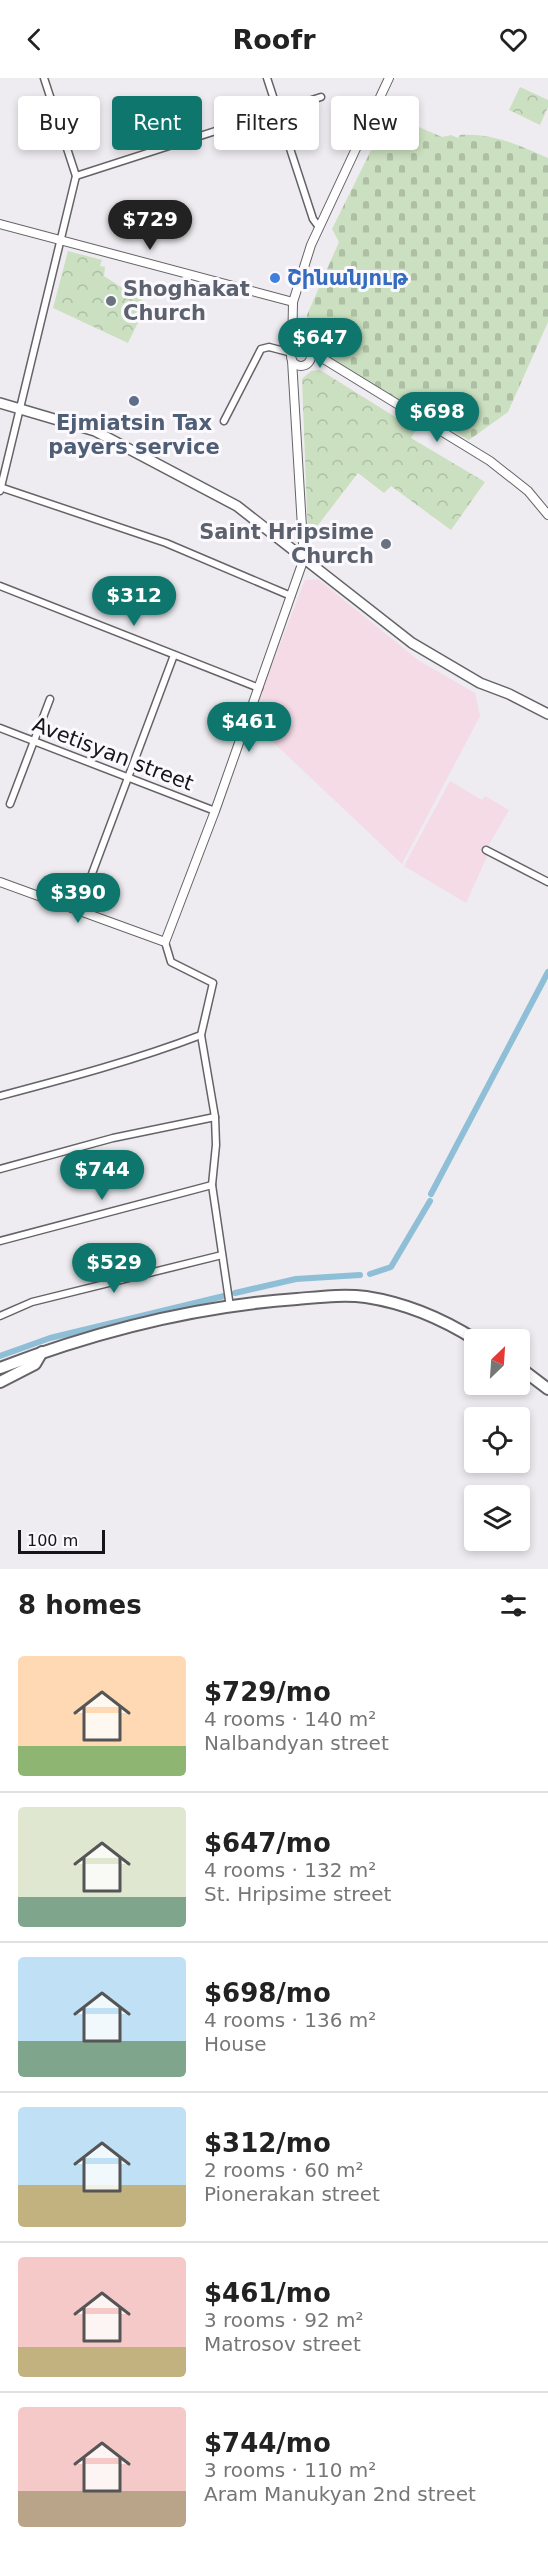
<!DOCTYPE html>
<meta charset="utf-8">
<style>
body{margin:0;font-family:"DejaVu Sans","Noto Sans Armenian",sans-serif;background:#f2f2f2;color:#222;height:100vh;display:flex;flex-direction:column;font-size:22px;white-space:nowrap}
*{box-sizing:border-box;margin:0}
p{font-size:20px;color:#767676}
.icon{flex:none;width:33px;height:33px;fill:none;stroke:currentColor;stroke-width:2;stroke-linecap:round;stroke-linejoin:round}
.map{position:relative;height:1491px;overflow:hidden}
.sheet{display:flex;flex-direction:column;background:#fff;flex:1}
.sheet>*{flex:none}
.banner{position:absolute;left:18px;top:18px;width:513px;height:54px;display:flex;gap:12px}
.needle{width:39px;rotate:25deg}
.controls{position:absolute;left:464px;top:1251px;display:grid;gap:12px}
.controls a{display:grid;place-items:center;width:66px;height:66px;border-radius:6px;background:#fff;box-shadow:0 3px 9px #0003;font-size:30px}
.scale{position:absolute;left:18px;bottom:15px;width:87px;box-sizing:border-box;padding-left:6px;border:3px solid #161517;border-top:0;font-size:16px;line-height:21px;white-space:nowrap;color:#161517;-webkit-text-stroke:4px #fbf9fe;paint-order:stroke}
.price{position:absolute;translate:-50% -51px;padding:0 14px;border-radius:21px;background:#0f766e;color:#fff;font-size:20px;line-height:39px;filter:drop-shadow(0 2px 3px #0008)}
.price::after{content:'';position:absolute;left:50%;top:36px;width:18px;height:14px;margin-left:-9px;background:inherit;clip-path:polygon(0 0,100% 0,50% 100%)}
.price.current{background:#222;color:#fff}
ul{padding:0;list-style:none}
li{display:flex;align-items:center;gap:18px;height:150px;padding:0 18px}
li+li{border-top:2px solid #e0e0e0}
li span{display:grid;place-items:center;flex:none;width:168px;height:120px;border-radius:6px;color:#555}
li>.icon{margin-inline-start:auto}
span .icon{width:72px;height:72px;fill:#fffc;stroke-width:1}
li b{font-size:26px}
h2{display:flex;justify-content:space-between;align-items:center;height:72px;padding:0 18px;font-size:26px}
.pill{padding:0 21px;border-radius:6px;background:#fff;box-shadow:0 3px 9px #0003;font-size:21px;line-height:54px}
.pill.current{background:#0f766e;color:#fff}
header{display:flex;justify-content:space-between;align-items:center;height:78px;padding:0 18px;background:#fff;font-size:27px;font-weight:700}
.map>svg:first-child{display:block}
</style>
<header><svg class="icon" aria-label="back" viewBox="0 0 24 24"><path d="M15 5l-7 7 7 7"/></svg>Roofr<svg class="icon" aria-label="heart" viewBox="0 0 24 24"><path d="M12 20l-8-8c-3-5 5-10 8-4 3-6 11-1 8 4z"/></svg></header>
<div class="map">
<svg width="548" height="1491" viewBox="0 0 548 1491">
<defs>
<pattern id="forest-crowns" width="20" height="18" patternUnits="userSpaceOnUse" patternTransform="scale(1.5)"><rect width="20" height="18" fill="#cbe0c0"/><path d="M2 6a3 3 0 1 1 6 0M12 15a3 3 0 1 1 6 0" fill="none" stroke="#aebfa4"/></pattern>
<pattern id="cemetery-stones" width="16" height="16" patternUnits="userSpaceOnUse" patternTransform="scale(1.5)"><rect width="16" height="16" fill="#cbe0c0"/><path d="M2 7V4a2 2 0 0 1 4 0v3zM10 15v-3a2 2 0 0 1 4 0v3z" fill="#aebfa4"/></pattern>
</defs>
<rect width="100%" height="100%" fill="#eeecf0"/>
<!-- industrial -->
<g fill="#f4dbe5">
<polygon points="318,501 418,582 475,615 480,638 402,786 274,665 246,653 305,502"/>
<polygon points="450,703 482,722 485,718 509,732 487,770 490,772 466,825 404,788"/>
</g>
<!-- forest -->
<g fill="url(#forest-crowns)">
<polygon points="520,9 548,22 548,29 540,47 509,32"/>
<polygon points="68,173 102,182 100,188 105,189 104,198 147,226 128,265 53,230"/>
<polygon points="320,292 416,352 411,360 485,404 451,452 391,408 384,415 358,395 308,460 302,301 311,293"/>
</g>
<!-- cemetery -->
<path fill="url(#cemetery-stones)" d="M389,36l53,23 9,-2 7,3 2,-3c33,-2 59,10 88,23v164l-40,90 -39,28 -145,-84 -16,-19 -1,-22 32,-73 -7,-13z"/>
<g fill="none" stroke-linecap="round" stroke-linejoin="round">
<!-- canal -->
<g stroke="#8fbfd6" stroke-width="6">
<polyline points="431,1116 548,894"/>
<polyline points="370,1196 391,1189 430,1123"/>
<polyline points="235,1215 296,1201 360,1197"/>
<polyline points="0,1278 50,1260 224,1218"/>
</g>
<defs>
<g id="minor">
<polyline points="267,0 313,141 319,149"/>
<polyline points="76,98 321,19"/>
<polyline points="224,343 261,271 269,269 292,275"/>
<polyline points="0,409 166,465 291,518"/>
<polyline points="0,413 76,98 44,0"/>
<polyline points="0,508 259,610"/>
<polyline points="0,650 215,733"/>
<polyline points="10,726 50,621"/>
<polyline points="486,772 548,804"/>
<polyline points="78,833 174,577"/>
<polyline points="165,864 171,884 213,905 201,957 215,1039 216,1067 212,1107 230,1229"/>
<path d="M0,1018c68,-18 136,-36 201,-61"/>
<polyline points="0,1091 113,1060 215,1039"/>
<polyline points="0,1163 212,1107"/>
<polyline points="0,1238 32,1224 222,1177"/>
</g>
<g id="tertiary">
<polyline points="0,146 293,224"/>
<circle cx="301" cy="278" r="10"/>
<polyline points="309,272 490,383 528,413 548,437"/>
<polyline points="292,275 293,224 311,167 389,0"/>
<polyline points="0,804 165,864 215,733 302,486 303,466 292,282"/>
</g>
<polyline id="primary" points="0,325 95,353 237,428 412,565 480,605 509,616 548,636"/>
<g id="trunk">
<polyline points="519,1289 548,1311"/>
<path d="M0,1290c94,-36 197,-62 297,-69 23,-2 46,-5 69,-2 39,6 77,22 110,43"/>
<polyline points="0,1304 35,1286 42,1274"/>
</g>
</defs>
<!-- minor casing -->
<use href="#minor" stroke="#656368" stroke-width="9"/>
<!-- tertiary casing -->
<use href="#tertiary" stroke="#656368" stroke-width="10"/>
<!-- primary casing -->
<use href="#primary" stroke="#656368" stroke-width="12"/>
<!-- trunk casing -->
<use href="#trunk" stroke="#656368" stroke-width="14"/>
<!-- minor -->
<use href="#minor" stroke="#fff" stroke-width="6"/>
<!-- tertiary -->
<use href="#tertiary" stroke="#fff" stroke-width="8"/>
<!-- primary -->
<use href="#primary" stroke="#fff" stroke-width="9"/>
<!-- trunk -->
<use href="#trunk" stroke="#fff" stroke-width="10"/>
</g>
<!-- markers -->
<circle fill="#3f7fe0" stroke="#fbf9fe" stroke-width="2" cx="275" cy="200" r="6"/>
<g fill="#6b7280" stroke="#fbf9fe" stroke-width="2">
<circle cx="111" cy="223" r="6"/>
<circle cx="386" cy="466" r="6"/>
</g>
<circle fill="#5c6f8a" stroke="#fbf9fe" stroke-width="2" cx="134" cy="323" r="6"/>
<g text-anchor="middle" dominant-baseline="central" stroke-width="6" stroke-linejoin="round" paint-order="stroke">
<!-- shop labels -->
<g font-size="21" font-weight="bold" fill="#366cbe" stroke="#fbf9fe" text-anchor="start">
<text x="287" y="200">Շինանյութ</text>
</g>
<!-- worship labels -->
<g font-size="21" font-weight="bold" fill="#5b616d" stroke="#fbf9fe" text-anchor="start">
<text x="123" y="211">Shoghakat<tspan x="123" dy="24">Church</tspan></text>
<text x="374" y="454" text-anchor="end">Saint Hripsime<tspan x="374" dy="24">Church</tspan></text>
</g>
<!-- service labels -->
<g font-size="21" font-weight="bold" fill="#4e5e75" stroke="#fbf9fe">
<text x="134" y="345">Ejmiatsin Tax<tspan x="134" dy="24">payers service</tspan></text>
</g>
<!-- street labels -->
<g font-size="21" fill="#161517" stroke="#fbf9fe">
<text transform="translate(113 676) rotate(21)">Avetisyan street</text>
</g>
</g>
</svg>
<div class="controls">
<a><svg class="needle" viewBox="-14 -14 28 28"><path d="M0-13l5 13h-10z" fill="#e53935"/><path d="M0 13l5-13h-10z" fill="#767676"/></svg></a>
<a><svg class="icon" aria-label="locate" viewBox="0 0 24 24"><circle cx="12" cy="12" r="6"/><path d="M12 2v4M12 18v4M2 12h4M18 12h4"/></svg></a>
<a><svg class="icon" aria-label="layers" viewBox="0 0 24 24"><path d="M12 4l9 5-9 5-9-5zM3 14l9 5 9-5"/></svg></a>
</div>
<div class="scale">100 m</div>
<b class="price current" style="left:150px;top:173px">$729</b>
<b class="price" style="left:320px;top:291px">$647</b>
<b class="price" style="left:437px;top:365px">$698</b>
<b class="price" style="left:134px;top:549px">$312</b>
<b class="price" style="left:249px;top:675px">$461</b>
<b class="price" style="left:78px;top:846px">$390</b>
<b class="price" style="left:102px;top:1123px">$744</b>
<b class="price" style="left:114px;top:1216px">$529</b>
<div class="banner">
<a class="pill">Buy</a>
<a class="pill current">Rent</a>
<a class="pill">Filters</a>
<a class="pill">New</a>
</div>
</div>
<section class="sheet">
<h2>8 homes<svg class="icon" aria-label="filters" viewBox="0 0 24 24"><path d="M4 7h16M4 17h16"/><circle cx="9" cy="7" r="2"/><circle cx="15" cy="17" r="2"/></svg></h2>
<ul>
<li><span style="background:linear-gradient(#ffd9b3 75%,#8fb573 0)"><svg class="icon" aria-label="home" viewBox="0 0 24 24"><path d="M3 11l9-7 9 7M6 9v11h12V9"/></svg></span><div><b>$729/mo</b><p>4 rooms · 140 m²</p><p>Nalbandyan street</p></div></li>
<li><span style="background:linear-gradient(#dfe7d0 75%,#7fa58c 0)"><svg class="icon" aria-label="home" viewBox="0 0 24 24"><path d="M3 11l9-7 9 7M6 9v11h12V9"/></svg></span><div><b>$647/mo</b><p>4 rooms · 132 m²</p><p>St. Hripsime street</p></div></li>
<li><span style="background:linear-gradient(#bfe0f5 70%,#7fa58c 0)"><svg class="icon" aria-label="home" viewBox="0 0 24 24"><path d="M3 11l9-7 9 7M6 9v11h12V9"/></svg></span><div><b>$698/mo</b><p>4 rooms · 136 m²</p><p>House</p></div></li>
<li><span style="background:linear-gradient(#bfe0f5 65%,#c2b280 0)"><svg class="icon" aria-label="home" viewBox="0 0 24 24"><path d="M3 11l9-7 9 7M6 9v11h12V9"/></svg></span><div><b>$312/mo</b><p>2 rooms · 60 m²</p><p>Pionerakan street</p></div></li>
<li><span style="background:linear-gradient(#f6c9c9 75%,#c2b280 0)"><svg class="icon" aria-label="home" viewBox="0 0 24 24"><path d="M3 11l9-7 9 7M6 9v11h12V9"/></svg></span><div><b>$461/mo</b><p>3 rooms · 92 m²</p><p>Matrosov street</p></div></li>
<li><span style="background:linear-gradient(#f6c9c9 70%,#b9a48a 0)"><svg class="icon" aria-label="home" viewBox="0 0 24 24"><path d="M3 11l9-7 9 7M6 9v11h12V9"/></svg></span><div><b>$744/mo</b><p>3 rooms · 110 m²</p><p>Aram Manukyan 2nd street</p></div></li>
</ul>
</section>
